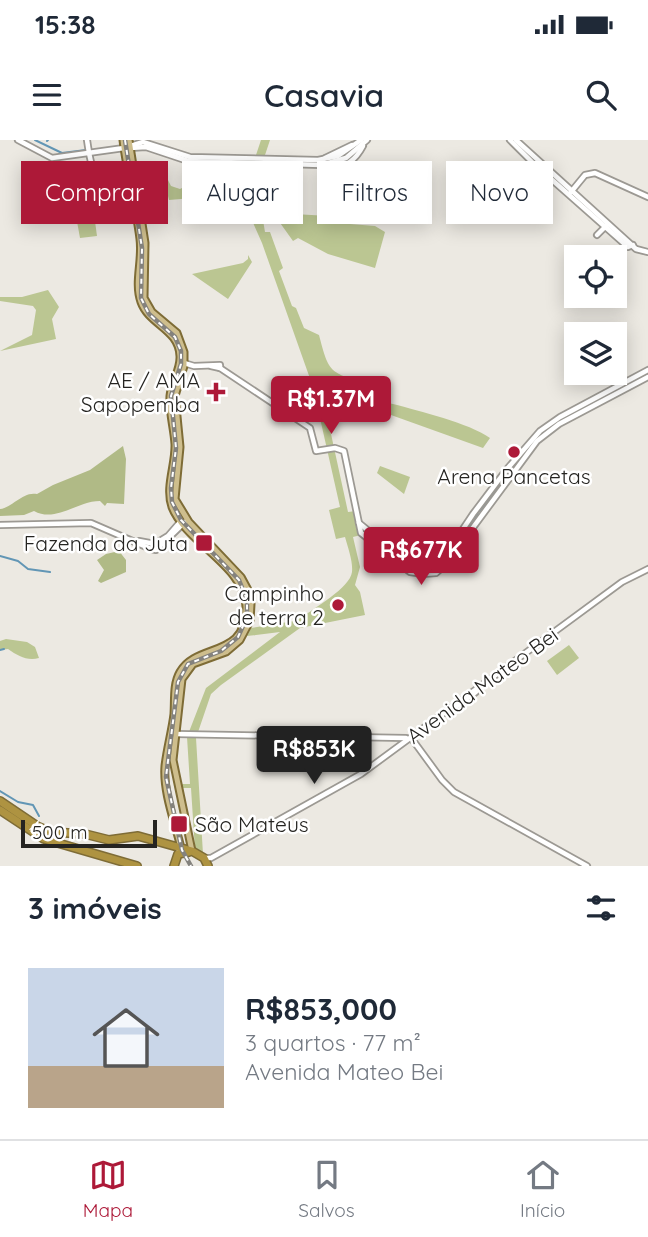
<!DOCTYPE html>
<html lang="pt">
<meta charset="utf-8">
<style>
body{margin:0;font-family:Quicksand,sans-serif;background:#f2f2f3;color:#1f2937;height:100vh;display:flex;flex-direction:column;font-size:26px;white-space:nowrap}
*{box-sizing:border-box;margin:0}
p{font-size:23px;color:#747a83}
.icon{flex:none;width:38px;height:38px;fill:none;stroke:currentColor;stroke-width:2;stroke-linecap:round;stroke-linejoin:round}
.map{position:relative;height:726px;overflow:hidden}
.details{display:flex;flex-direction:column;background:#fff;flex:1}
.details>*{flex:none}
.banner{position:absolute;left:21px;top:21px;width:607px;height:63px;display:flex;gap:14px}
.fabs{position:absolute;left:564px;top:105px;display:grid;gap:14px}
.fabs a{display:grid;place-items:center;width:63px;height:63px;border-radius:0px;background:#fff;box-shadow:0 4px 18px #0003;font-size:35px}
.scale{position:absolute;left:21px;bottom:18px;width:136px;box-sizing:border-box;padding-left:7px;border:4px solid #252421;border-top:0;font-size:19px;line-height:24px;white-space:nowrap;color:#252421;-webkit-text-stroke:5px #fff;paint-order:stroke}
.price{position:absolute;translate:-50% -60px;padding:0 16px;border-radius:7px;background:#ad1938;color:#fff;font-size:23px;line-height:46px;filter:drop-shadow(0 2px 4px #0008)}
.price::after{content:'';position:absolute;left:50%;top:42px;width:21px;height:16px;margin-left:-10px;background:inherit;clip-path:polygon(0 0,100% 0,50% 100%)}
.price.current{background:#222;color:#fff}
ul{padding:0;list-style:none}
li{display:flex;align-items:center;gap:21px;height:175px;padding:0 28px}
li span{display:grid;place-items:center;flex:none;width:196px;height:140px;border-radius:0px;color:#555}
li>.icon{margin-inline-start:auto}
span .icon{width:84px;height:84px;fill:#fffc;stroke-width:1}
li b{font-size:30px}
h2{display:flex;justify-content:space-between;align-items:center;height:84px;padding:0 28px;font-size:30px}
.pill{padding:0 24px;border-radius:0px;background:#fff;box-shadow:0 4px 18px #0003;font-size:24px;line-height:63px}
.pill.current{background:#ad1938;color:#fff}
.status{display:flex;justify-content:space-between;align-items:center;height:49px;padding:0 35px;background:#fff;direction:ltr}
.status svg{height:19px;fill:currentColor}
header{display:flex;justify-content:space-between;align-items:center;height:91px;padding:0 28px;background:#fff;font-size:32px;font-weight:600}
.tabs{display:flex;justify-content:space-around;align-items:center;height:98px;border-top:2px solid #e0e1e3;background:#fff;font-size:19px;color:#747a83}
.tabs a{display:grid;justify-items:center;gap:4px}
.tabs .current{color:#ad1938}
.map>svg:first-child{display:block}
</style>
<div class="status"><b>15:38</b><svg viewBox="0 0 49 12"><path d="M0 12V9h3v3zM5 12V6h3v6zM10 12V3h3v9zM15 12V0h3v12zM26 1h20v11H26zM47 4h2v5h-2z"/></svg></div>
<header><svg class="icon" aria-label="menu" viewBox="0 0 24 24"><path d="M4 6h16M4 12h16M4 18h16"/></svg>Casavia<svg class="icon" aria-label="search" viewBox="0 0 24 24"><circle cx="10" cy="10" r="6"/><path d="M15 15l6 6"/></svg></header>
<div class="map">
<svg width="648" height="726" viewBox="0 0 648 726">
<rect width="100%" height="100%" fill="#ece9e2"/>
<!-- green -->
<g fill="#bbc692">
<path d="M261,0h9l-6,18 -10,13 -2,24 16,-4 8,22 53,3 15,6 1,-9 5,1v10l25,2 10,6 -10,36 -47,-14 -30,-16 -5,3 -15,-21 -16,-6 3,18h5l13,36 -4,3 13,35 4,2 8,20 15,7c10,39 11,37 48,49l-5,5v5c10,6 20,8 31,10 26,7 76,19 97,34l-7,10 -131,-47 -4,8 -4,-2 -3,7 -5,-1 -2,-5 -8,3 22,101 8,-1 5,24 -8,2 7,30 -5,18 5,7 5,23 -65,13 -79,57 -10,9 -15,44 7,116 -8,-4 -4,-62h-11l1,-4h9l-3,-47 19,-49 74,-56 -33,4 4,-8 43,-7 7,-3c13,-10 49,-30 51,-46 1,-11 -4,-24 -7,-35l-9,2 -7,-29 11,-3 -27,-120 -51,-144 -19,-43 -26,-4 -48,4 -2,-8 -9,-2 1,-5 9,-5 3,6 9,3c18,-10 39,-17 61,-9l14,-22z"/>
<polygon points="94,74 97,96 80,98 76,76"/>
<polygon points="248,115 252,122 228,159 192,134 243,123 248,119"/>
<polygon points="48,150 59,167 52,179 56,199 0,211 32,195 36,170 33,166 0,161 0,157 22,157"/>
<polygon points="380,326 410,337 404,354 377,333"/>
<path d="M6,499l21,3 8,5 4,11c-12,3 -21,-2 -31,-9l-8,1v-9z"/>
<polygon points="569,505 579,518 557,535 547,521"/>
</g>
<!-- forest -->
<g fill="#b0ba86">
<path d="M123,306l3,13 -2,45 -17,-1 -2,3 -5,-5c-23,0 -44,22 -66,10l-10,4 -24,1v-7c13,-2 23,-18 37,-15l16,-9 37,-15z"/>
<polygon points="119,411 126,420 126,432 101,443 98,441 104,430 97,420 106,414"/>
</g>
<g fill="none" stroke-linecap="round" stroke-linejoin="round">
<!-- stream -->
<g stroke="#6296b5" stroke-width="2">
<polyline points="35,0 62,13 86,10"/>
<polyline points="47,1 48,0"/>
<polyline points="552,285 648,233"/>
<polyline points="538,296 547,288"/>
<polyline points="480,371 532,303"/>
<polyline points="365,391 375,399"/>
<polyline points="378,402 399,419"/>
<polyline points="0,416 18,421 28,429 50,432"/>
<polyline points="408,427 416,431"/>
<polyline points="421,432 435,430 442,425 478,374"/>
<polyline points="0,510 4,509"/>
<polyline points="0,651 18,662 33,665 39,676"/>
</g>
<defs>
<g id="secondary">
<polyline points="18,0 52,18 124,8 143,2 190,17 318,20 338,16 361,0"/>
<path d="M87,0c4,25 3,34 27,48l17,-2"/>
<polyline points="510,0 533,23 628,107 633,105"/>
<polyline points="516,0 636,109 648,112"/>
<polyline points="130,8 146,7 188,21 321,25 346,18 367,0"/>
<polyline points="325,18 352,5"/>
<path d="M322,25c19,6 32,-2 41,-19"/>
<polyline points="571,52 585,35 595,33 648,57"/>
<polyline points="597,95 606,86"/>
<polyline points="184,223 194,226 220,225 220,228"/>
<polyline points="211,226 220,228 310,288 316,311 335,308 344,311 361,393 410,432 423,434 436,433 446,424 537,301 559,284 648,237"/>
<polyline points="359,383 410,425 421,428 435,426 443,419 473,374 507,329 540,291 560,277 648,230"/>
<polyline points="0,385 91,383 151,409 156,410 185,382"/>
<polyline points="139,401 155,404 168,396 181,381"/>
<polyline points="449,572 476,552"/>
<polyline points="176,594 406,598"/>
<polyline points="412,599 442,640 454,652 587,726"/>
<polyline points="205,718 211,718 361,634 622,442 648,429"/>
</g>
<g id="primary">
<path d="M123,0c4,33 13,66 17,99 3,21 -6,43 1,63 8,23 38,27 39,54 1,14 -9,26 -10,40 -1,16 4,32 5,48 1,20 -10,43 -3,63 14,36 74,60 74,100 1,52 -49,35 -66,65 -7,12 -5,28 -6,42 -2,17 -7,34 -9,52 -2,25 9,54 15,78l-1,7"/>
<polyline points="129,0 145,103 144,158 152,172 177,193 184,212 184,226 175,256 180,307 175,359 189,382 241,437 248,450 251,464 250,481 240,500 226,512 193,524 182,539 173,620 192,711"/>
</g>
<g id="highway">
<polyline points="0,661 37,686 51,692 85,694 109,700 138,696 192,711 204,718 208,726"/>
<polyline points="0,670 44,699 137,726"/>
<polyline points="174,726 178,714 189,712"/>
</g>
</defs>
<!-- secondary casing -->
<use href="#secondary" stroke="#9c9993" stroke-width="8"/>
<!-- primary casing -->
<use href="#primary" stroke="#7e6c36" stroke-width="9"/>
<!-- highway casing -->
<use href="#highway" stroke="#7e6c36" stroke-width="10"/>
<!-- secondary -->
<use href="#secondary" stroke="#fff" stroke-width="4.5"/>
<!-- primary -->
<use href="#primary" stroke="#cebe8d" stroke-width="5"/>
<!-- highway -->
<use href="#highway" stroke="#ae9341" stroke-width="7"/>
<defs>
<polyline id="rail" points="125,0 142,108 141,158 149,174 175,197 181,211 181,224 171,256 176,308 171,348 172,362 181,380 239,440 247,460 247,477 238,497 221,511 188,524 178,542 166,637 182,710 191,726"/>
</defs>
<!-- rail casing -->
<use href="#rail" stroke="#84827d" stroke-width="4.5"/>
<!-- rail -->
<use href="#rail" stroke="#fff" stroke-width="2" stroke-dasharray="5" stroke-linecap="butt"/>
</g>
<!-- markers -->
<g fill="#ad1938" stroke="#fff" stroke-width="2.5">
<path d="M212.5 241.5h7v7h7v7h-7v7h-7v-7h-7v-7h7z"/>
<circle cx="514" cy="312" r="7"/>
<rect x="195" y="394" width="18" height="18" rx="3.5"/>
<circle cx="338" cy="465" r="7"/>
<rect x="170" y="675" width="18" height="18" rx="3.5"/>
</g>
<g text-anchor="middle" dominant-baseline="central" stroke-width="5" stroke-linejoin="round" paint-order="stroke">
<!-- poi labels -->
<g font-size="21" fill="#252421" stroke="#fff" text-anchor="end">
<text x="200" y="240">AE / AMA<tspan x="200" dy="24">Sapopemba</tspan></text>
<text x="514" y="336" text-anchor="middle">Arena Pancetas</text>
<text x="188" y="403">Fazenda da Juta</text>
<text x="324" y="453">Campinho<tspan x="324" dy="24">de terra 2</tspan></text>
<text x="195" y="684" text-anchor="start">São Mateus</text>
</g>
<!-- street labels -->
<g font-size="21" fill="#252421" stroke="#fff">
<text transform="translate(482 545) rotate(-36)">Avenida Mateo Bei</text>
</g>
</g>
</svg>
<div class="fabs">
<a><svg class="icon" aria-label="locate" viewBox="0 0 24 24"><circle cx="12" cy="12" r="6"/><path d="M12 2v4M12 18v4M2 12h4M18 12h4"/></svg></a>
<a><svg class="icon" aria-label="layers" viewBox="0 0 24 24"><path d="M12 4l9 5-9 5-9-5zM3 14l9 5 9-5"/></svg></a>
</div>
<div class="scale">500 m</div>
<b class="price" style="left:331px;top:296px">R$1.37M</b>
<b class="price" style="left:421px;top:447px">R$677K</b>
<b class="price current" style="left:314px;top:646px">R$853K</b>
<div class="banner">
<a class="pill current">Comprar</a>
<a class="pill">Alugar</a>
<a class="pill">Filtros</a>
<a class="pill">Novo</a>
</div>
</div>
<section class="details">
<h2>3 imóveis<svg class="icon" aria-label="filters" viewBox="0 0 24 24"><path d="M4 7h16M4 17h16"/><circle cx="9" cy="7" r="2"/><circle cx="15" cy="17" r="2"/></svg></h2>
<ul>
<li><span style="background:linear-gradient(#c9d6e8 70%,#b9a48a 0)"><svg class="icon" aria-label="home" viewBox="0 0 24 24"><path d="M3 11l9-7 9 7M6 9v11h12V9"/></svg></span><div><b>R$853,000</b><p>3 quartos · 77 m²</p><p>Avenida Mateo Bei</p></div></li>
</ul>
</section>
<nav class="tabs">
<a class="current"><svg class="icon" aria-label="map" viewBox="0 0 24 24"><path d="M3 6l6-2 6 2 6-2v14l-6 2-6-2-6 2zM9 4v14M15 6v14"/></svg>Mapa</a>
<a><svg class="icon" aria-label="saved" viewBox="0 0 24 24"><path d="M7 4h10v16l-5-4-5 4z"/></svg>Salvos</a>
<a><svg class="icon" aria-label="home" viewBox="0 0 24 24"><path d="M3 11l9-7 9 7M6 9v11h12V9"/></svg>Início</a>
</nav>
